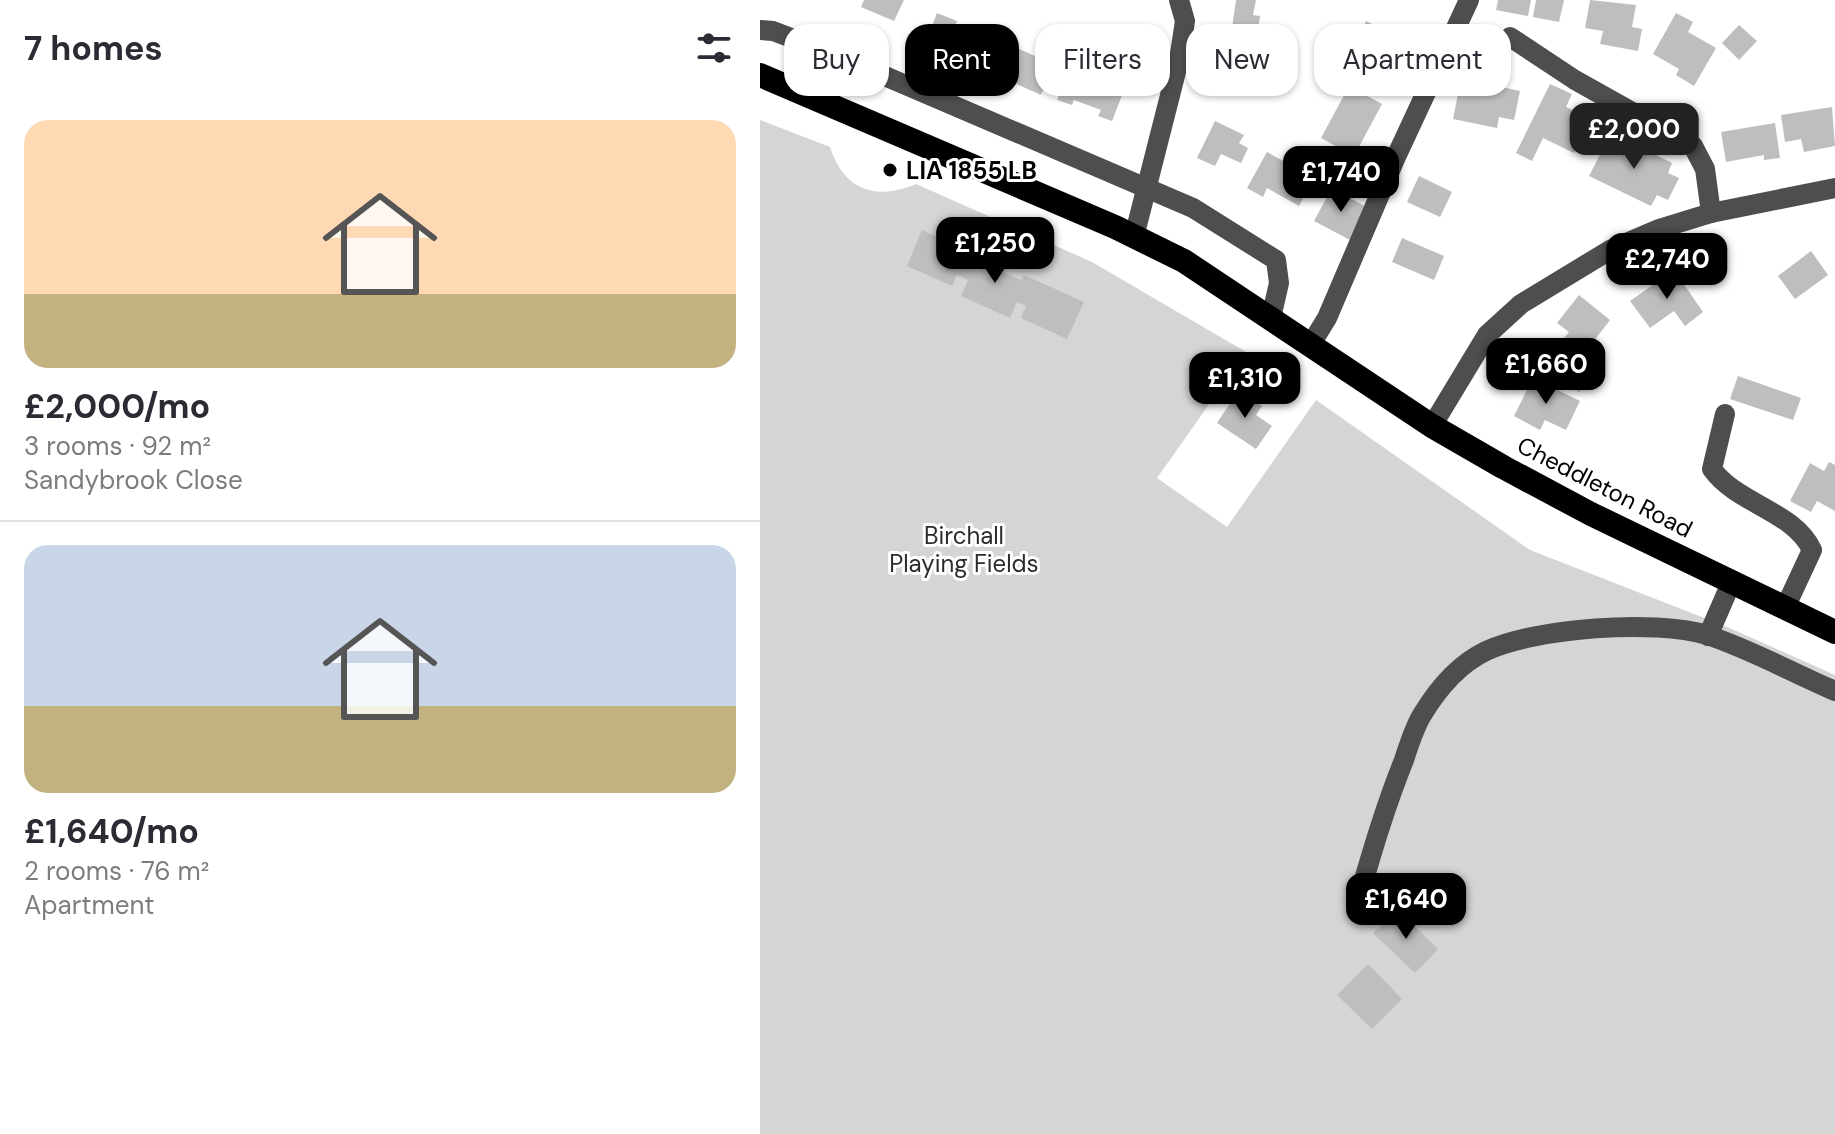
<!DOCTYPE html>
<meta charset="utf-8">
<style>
body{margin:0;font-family:"DM Sans",sans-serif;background:#f2f2f3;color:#2b2b33;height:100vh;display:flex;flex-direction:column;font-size:30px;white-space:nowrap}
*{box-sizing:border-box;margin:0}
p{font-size:26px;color:#7c7c81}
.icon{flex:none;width:44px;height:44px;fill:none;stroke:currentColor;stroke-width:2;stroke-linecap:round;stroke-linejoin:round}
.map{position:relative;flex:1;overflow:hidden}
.panel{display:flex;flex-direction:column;background:#fff;width:760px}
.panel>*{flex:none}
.top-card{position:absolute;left:24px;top:24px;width:760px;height:72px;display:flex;gap:16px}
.price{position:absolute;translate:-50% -68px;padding:0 18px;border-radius:16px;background:#000;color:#fff;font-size:26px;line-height:52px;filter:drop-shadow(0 2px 4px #0008)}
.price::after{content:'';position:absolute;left:50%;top:48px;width:24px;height:18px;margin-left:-12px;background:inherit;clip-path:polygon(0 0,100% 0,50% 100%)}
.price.active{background:#222;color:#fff}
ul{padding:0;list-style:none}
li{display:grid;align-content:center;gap:16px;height:424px;padding:0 24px}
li+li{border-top:2px solid #e1e1e2}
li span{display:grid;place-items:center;height:248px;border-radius:24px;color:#555}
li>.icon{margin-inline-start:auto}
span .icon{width:144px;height:144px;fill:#fffc;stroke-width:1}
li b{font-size:34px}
h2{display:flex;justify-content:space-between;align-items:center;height:96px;padding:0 24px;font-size:34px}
.tag{padding:0 28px;border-radius:24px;background:#fff;box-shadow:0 2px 6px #0004;font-size:28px;line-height:72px}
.tag.active{background:#000;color:#fff}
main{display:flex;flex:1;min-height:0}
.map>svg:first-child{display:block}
</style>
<main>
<section class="panel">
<h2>7 homes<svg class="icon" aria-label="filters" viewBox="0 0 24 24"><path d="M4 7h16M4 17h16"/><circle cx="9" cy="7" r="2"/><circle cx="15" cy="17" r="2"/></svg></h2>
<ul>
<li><span style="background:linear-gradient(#ffd9b3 70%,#c2b280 0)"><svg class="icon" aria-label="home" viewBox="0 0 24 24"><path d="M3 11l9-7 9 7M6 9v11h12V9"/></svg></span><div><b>£2,000/mo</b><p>3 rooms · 92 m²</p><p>Sandybrook Close</p></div></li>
<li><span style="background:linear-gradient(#c9d6e8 65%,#c2b280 0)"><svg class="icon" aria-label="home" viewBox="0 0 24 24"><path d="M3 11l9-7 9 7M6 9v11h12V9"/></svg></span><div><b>£1,640/mo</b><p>2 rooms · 76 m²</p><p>Apartment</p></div></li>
</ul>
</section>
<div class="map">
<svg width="1075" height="1134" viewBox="0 0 1075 1134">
<rect width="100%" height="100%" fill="#fff"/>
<!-- green -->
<path fill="#d5d5d5" d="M0,120l70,27c14,43 45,54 86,37l176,78 154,90 -89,126 70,49 89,-127 214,150 195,76 110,49v459h-1075z"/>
<!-- building -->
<g fill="#bebebe">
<polygon points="104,0 144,0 134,21 101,7"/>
<polygon points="476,0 496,0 493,15 500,16 495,53 469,49"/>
<polygon points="738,0 771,0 768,16 736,10"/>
<polygon points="776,0 804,0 799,22 773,17"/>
<polygon points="830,0 876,5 872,27 882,29 878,51 840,44 843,31 825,28"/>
<polygon points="177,13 197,21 195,26 212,34 204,54 186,46 184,52 165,44"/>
<polygon points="916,13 933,22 928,32 956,48 934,86 916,75 919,69 893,54"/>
<polygon points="606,21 652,44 641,66 632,61 621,84 596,71 607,49 595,43"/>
<polygon points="979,25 997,41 979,60 962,43"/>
<polygon points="233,32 246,38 244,42 295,65 281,95 237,75 241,67 232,63 230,68 218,63"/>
<polygon points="704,64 731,70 728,84 760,91 754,120 739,117 737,128 693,119"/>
<polygon points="310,68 339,80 342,70 368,80 352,121 338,116 341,110 314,100 312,105 297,100"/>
<polygon points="790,84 812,94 806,107 831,119 814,153 783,138 772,161 756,153"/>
<polygon points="589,86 622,104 594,156 561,138"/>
<polygon points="1072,107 1075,146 1044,152 1041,139 1025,142 1021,115"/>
<polygon points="455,121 484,135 479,143 488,148 481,163 461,154 455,166 437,158"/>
<polygon points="1015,123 1020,158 1004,160 1004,155 966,162 961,132"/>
<polygon points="851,133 912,163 908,173 919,178 908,200 897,195 891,206 829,176"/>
<polygon points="507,152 554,178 539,206 507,188 503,197 487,188"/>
<polygon points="659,176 692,192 680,217 647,202"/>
<polygon points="572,188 608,208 590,240 554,221"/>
<polygon points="162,230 239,264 236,269 261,280 264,275 324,302 307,339 261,318 266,306 257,302 250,318 201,296 208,280 197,275 192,286 147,266"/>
<polygon points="642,238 684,256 674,280 632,262"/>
<polygon points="1051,251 1068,275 1035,299 1018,276"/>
<polygon points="914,270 943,312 925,326 914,311 890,328 870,301"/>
<polygon points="819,295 850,320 820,359 836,371 819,392 783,364 809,332 797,323"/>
<polygon points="978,376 1041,398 1033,420 970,399"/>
<polygon points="773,378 820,401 806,430 785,420 780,430 754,416"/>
<polygon points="479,390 502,406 496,415 512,426 496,449 457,423"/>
<polygon points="1069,462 1075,465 1075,511 1057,501 1051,512 1030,501 1050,463 1064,471"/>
<polygon points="637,909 678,949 655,973 613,933"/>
<polygon points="608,964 642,999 612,1029 577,995"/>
</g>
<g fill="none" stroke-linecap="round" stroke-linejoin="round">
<!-- minor -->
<g stroke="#4e4e4e" stroke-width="20">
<polyline points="0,30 13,31 71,53 433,208 516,260 519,283 511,318"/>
<polyline points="750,37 815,80 933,146 945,169 951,213"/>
<polyline points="374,237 419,60 425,21 419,0"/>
<polyline points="551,344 567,318 635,159 709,0"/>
<path d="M965,414l-13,55c25,35 82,42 100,81l-27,58"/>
<polyline points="672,426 727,335 761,304 850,250 899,229 951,213 1075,188"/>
<polyline points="948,636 971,583"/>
<path d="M597,904c14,-49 28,-97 47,-144 5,-15 10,-32 18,-45 15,-25 37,-51 64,-64 50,-23 168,-32 221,-16 43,14 86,38 128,56"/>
</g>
<!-- highway -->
<polyline stroke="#000" stroke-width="24" points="0,75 355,227 424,261 672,426 743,467 831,514 1075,632"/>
</g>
<!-- markers -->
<circle fill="#000" stroke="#fff" stroke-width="3" cx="130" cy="170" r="8"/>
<g text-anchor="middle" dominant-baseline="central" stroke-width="6" stroke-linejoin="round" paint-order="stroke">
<!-- poi labels -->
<g font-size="24" font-weight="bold" fill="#000" stroke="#fff" text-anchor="start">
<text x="146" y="170">LIA 1855 LB</text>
</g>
<!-- street labels -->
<g font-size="24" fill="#000" stroke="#fff">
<text transform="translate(845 487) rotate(27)">Cheddleton Road</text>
</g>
<!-- park labels -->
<g font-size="24" fill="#2c2c2c" stroke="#fff">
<text x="204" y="535">Birchall<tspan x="204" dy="28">Playing Fields</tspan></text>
</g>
</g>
</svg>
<b class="price active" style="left:874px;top:171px">£2,000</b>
<b class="price" style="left:581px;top:214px">£1,740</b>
<b class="price" style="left:235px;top:285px">£1,250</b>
<b class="price" style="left:907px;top:301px">£2,740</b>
<b class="price" style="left:786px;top:406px">£1,660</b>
<b class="price" style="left:485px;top:420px">£1,310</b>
<b class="price" style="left:646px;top:941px">£1,640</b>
<div class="top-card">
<a class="tag">Buy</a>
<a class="tag active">Rent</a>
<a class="tag">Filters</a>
<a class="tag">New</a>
<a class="tag">Apartment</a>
</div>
</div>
</main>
